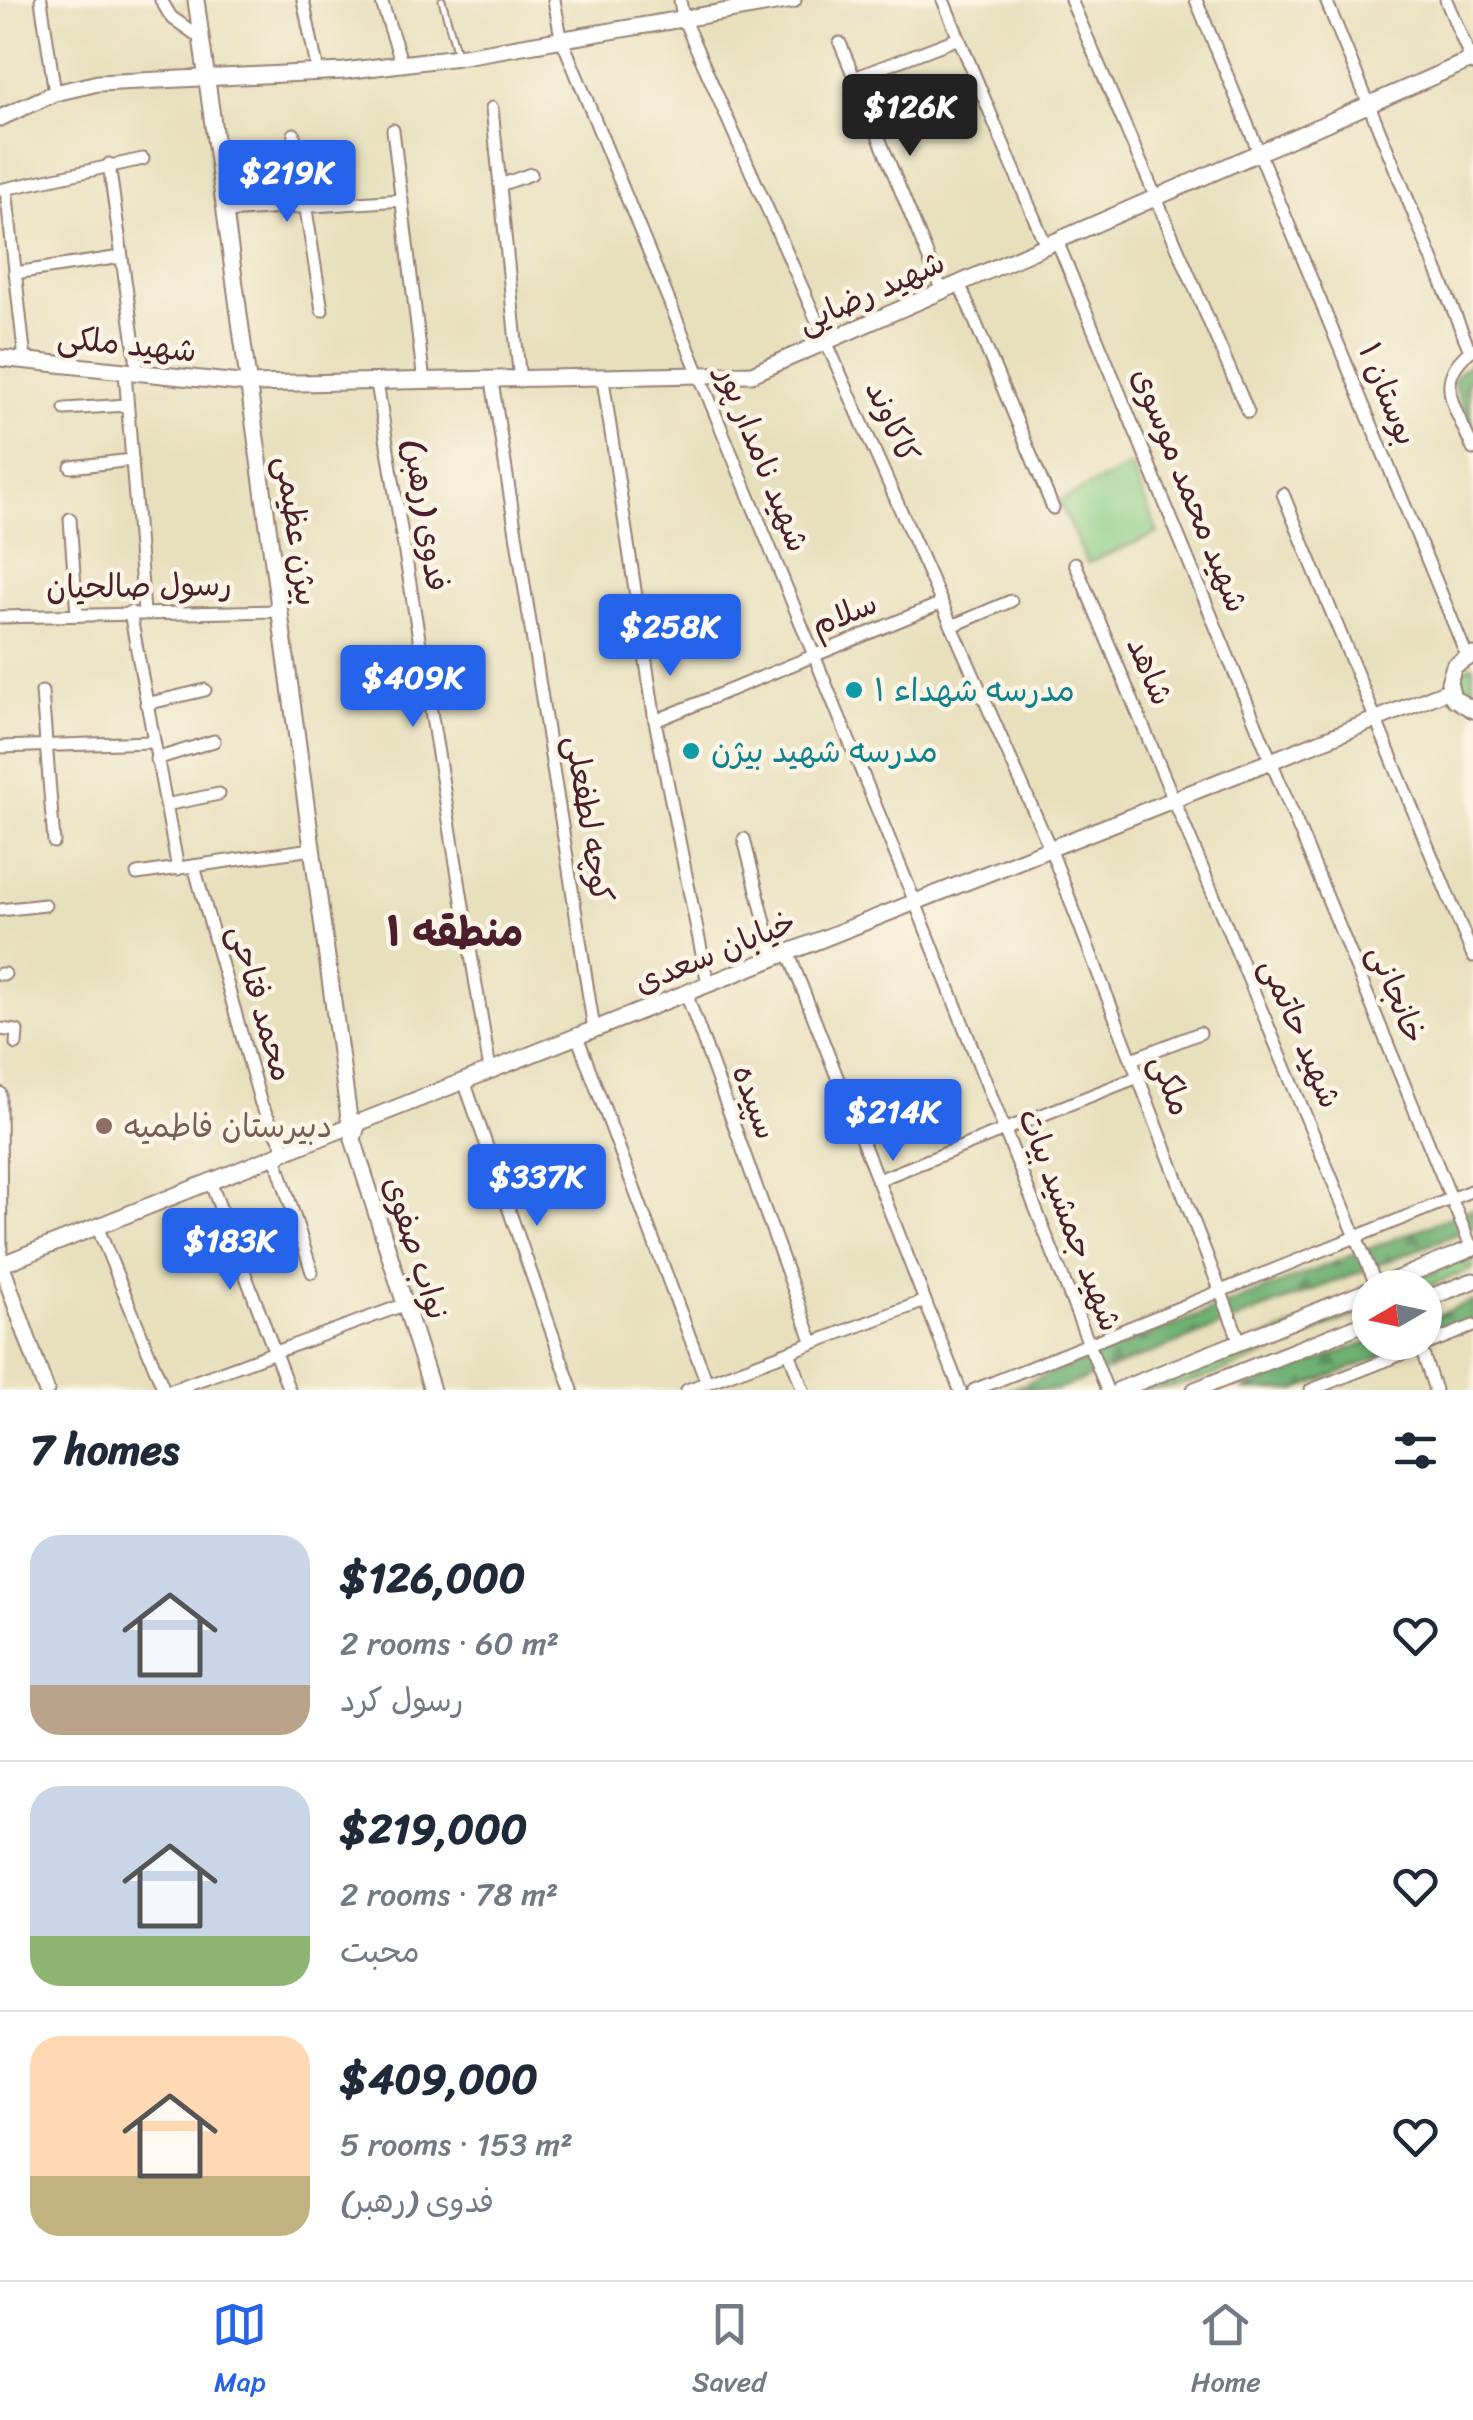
<!DOCTYPE html>
<meta charset="utf-8">
<style>
body{margin:0;font-family:Sriracha,"Playpen Sans Arabic",sans-serif;background:#f2f2f3;color:#1f2937;height:100vh;display:flex;flex-direction:column;font-size:38px;white-space:nowrap}
*{box-sizing:border-box;margin:0}
p{font-size:32px;color:#747a83}
.icon{flex:none;width:55px;height:55px;fill:none;stroke:currentColor;stroke-width:2;stroke-linecap:round;stroke-linejoin:round}
.map{position:relative;height:1390px;overflow:hidden}
.panel{display:flex;flex-direction:column;background:#fff;flex:1}
.panel>*{flex:none}
.needle{width:65px;rotate:261deg}
.fabs{position:absolute;left:1352px;top:1270px;display:grid;gap:20px}
.fabs a{display:grid;place-items:center;width:90px;height:90px;border-radius:50%;background:#fff;box-shadow:0 2px 8px #0004;font-size:50px}
.price{position:absolute;translate:-50% -85px;padding:0 22px;border-radius:10px;background:#2563eb;color:#fff;font-size:32px;line-height:65px;filter:drop-shadow(0 2px 5px #0008)}
.price::after{content:'';position:absolute;left:50%;top:60px;width:30px;height:22px;margin-left:-15px;background:inherit;clip-path:polygon(0 0,100% 0,50% 100%)}
.price.active{background:#222;color:#fff}
ul{padding:0;list-style:none}
li{display:flex;align-items:center;gap:30px;height:250px;padding:0 30px}
li+li{border-top:2px solid #e0e1e3}
li span{display:grid;place-items:center;flex:none;width:280px;height:200px;border-radius:30px;color:#555}
li>.icon{margin-inline-start:auto}
span .icon{width:120px;height:120px;fill:#fffc;stroke-width:1}
li b{font-size:42px}
h2{display:flex;justify-content:space-between;align-items:center;height:120px;padding:0 30px;font-size:42px}
.dock{display:flex;justify-content:space-around;align-items:center;height:140px;border-top:2px solid #e0e1e3;background:#fff;font-size:28px;color:#747a83}
.dock a{display:grid;justify-items:center;gap:5px}
.dock .active{color:#2563eb}
.map>svg:first-child{display:block}
</style>
<div class="map">
<svg width="1473" height="1390" viewBox="0 0 1473 1390">
<defs>
<pattern id="grass-dots" width="8" height="8" patternUnits="userSpaceOnUse" patternTransform="scale(2.5)"><rect width="8" height="8" fill="#89cc85"/><path d="M2 2h.1M6 6h.1" fill="none" stroke="#72a56d" stroke-width="1.8" stroke-linecap="round"/></pattern>
<pattern id="forest-firs" width="22" height="20" patternUnits="userSpaceOnUse" patternTransform="scale(2.5)"><rect width="22" height="20" fill="#6eb072"/><path d="M5 1l3.5 6h-7zM16 11l3.5 6h-7z" fill="#5c8f5e"/></pattern>
</defs>
<rect width="100%" height="100%" fill="#fcf5e5"/>
<filter id="ink" filterUnits="userSpaceOnUse"><feTurbulence type="fractalNoise" baseFrequency=".01" numOctaves="2"/><feDisplacementMap in="SourceGraphic" scale="20" xChannelSelector="R" yChannelSelector="G"/><feConvolveMatrix kernelMatrix="1 2 1 2 8 2 1 2 1" color-interpolation-filters="sRGB"/></filter>
<filter id="wash" filterUnits="userSpaceOnUse"><feTurbulence type="fractalNoise" baseFrequency=".0048" numOctaves="4" result="noise"/><feDisplacementMap in="SourceGraphic" scale="40" xChannelSelector="R" yChannelSelector="G"/><feGaussianBlur stdDeviation="2.25" result="paint"/><feColorMatrix in="noise" values="0 0 0 0 0 0 0 0 0 0 0 0 0 0 0 0 0 1.4 0 .05"/><feComposite in="paint" operator="in"/></filter>
<g filter="url(#wash)">
<rect width="100%" height="100%" fill="#e7e0bd"/>
<!-- grass -->
<g fill="url(#grass-dots)" stroke="#6a7658" stroke-width="2.5">
<path d="M1473,665v36l-13,-8c-5,-12 0,-24 13,-28z"/>
<polygon points="1473,1257 1473,1269 1425,1287 1393,1288"/>
<path d="M1370,1296v13c-70,27 -162,81 -236,81z"/>
</g>
<!-- forest -->
<g fill="url(#forest-firs)" stroke="#5c684e" stroke-width="2.5">
<polygon points="1473,362 1473,379 1467,382 1473,432 1453,383 1458,373"/>
<polygon points="1473,1208 1473,1228 1057,1390 1008,1390"/>
<polygon points="1473,1301 1473,1321 1425,1339 1425,1320"/>
<polygon points="1370,1341 1417,1343 1295,1390 1242,1390"/>
</g>
<!-- green -->
<polygon fill="#89cc85" stroke="#6a7658" stroke-width="2.5" points="1131,466 1158,533 1087,563 1059,501"/>
</g>
<g filter="url(#ink)">
<g fill="none" stroke-linecap="round" stroke-linejoin="round">
<defs>
<polyline id="lane" points="442,0 457,54"/>
<g id="street">
<polyline points="41,0 55,93"/>
<polyline points="161,0 171,17 201,38"/>
<polyline points="303,0 318,72"/>
<polyline points="381,0 402,64"/>
<polyline points="554,0 561,37 915,902 1107,1390"/>
<polyline points="680,0 683,18 1050,848 1240,1342"/>
<polyline points="943,0 1046,246"/>
<polyline points="1071,0 1248,412"/>
<polyline points="1196,0 1467,656"/>
<polyline points="1326,0 1470,351"/>
<polyline points="1446,0 1473,64"/>
<polyline points="840,43 942,291"/>
<polyline points="854,78 959,38"/>
<polyline points="492,108 520,381"/>
<polyline points="393,130 424,382"/>
<polyline points="294,134 322,310"/>
<polyline points="109,164 138,373"/>
<polyline points="500,185 531,174"/>
<polyline points="6,189 25,360"/>
<polyline points="0,190 143,159"/>
<polyline points="226,212 402,200"/>
<polyline points="1057,241 1472,1249"/>
<polyline points="15,273 121,257"/>
<polyline points="959,283 1053,508"/>
<path d="M1473,349c-43,31 -16,60 0,100"/>
<polyline points="125,372 144,612"/>
<polyline points="603,380 655,721 708,984"/>
<polyline points="492,381 594,1029"/>
<polyline points="377,383 490,1070"/>
<polyline points="65,409 127,405"/>
<polyline points="71,467 132,460"/>
<polyline points="1283,494 1473,956"/>
<polyline points="70,519 77,614"/>
<polyline points="1075,563 1377,1287"/>
<polyline points="130,612 178,869"/>
<polyline points="0,617 280,611"/>
<polyline points="952,626 1011,601"/>
<polyline points="42,692 54,842"/>
<polyline points="146,704 205,690"/>
<polyline points="655,721 942,603"/>
<polyline points="0,747 152,742"/>
<polyline points="156,759 214,741"/>
<polyline points="165,805 219,794"/>
<polyline points="744,839 774,958"/>
<polyline points="194,866 261,1104 286,1151"/>
<polyline points="137,874 312,849"/>
<polyline points="0,910 45,905"/>
<polyline points="788,952 960,1390"/>
<polyline points="0,974 5,974"/>
<polyline points="686,993 813,1343"/>
<polyline points="0,1029 17,1031 16,1044"/>
<polyline points="577,1036 707,1383"/>
<polyline points="1132,1059 1200,1033"/>
<polyline points="464,1081 572,1390"/>
<polyline points="0,1093 1,1264"/>
<polyline points="275,1156 312,1272"/>
<polyline points="878,1180 1138,1077"/>
<polyline points="210,1181 289,1390"/>
<polyline points="97,1226 164,1390"/>
<polyline points="1419,1342 1435,1390"/>
<polyline points="789,1352 803,1390"/>
<polyline points="172,1390 406,1304"/>
<polyline points="687,1390 925,1301"/>
<polyline points="974,1390 1473,1190"/>
<polyline points="1311,1390 1473,1326"/>
</g>
<g id="secondary">
<polyline points="196,0 349,1118 358,1123 353,1139 432,1390"/>
<polyline points="0,118 55,93 98,83 344,71 458,57 793,0"/>
<polyline points="0,358 249,384 752,374 1473,59"/>
<polyline points="1473,655 1454,666 1449,682 1453,698 1473,710"/>
<polyline points="1,1264 46,1390"/>
<polyline points="0,1265 1450,690"/>
<polyline points="1375,1288 1473,1248"/>
<polyline points="1425,1299 1473,1281"/>
<polyline points="1119,1390 1370,1290"/>
<polyline points="1195,1390 1370,1321"/>
</g>
</defs>
<!-- lane casing -->
<use href="#lane" stroke="#988074" stroke-width="9"/>
<!-- street casing -->
<use href="#street" stroke="#988074" stroke-width="15"/>
<!-- secondary casing -->
<use href="#secondary" stroke="#988074" stroke-width="19"/>
<!-- lane -->
<use href="#lane" stroke="#fff" stroke-width="5"/>
<!-- street -->
<use href="#street" stroke="#fff" stroke-width="11"/>
<!-- secondary -->
<use href="#secondary" stroke="#fff" stroke-width="15"/>
</g>
</g>
<!-- markers -->
<g fill="#0f9aa8" stroke="#fcf5e5" stroke-width="4">
<circle cx="854" cy="690" r="10"/>
<circle cx="691" cy="751" r="10"/>
</g>
<circle fill="#8d6e63" stroke="#fcf5e5" stroke-width="4" cx="104" cy="1126" r="10"/>
<g text-anchor="middle" dominant-baseline="central" stroke-width="9" stroke-linejoin="round" paint-order="stroke">
<!-- street labels -->
<g font-size="32" fill="#4a1f2b" stroke="#fcf5e5">
<text transform="translate(871 292) rotate(-24)">شهید رضایی</text>
<text transform="translate(127 344) rotate(6)">شهید ملکی</text>
<text transform="translate(1388 394) rotate(68)">بوستان ۱</text>
<text transform="translate(892 422) rotate(66)">کاکاوند</text>
<text transform="translate(763 459) rotate(68)">شهید نامدار پور</text>
<text transform="translate(1190 490) rotate(68)">شهید محمد موسوی</text>
<text transform="translate(426 515) rotate(81)">فدوی (رهبر)</text>
<text transform="translate(297 531) rotate(82)">بیژن عظیمی</text>
<text transform="translate(139 586) rotate(-1)">رسول صالحیان</text>
<text transform="translate(844 614) rotate(-22)">سلام</text>
<text transform="translate(1150 671) rotate(67)">شاهد</text>
<text transform="translate(589 819) rotate(81)">کوچه لطفعلی</text>
<text transform="translate(715 952) rotate(-22)">خیابان سعدی</text>
<text transform="translate(1397 994) rotate(68)">خانجانی</text>
<text transform="translate(261 1003) rotate(74)">محمد فتاحی</text>
<text transform="translate(1301 1033) rotate(67)">شهید حاتمی</text>
<text transform="translate(1171 1085) rotate(69)">ملکی</text>
<text transform="translate(755 1102) rotate(70)">سپیده</text>
<text transform="translate(1070 1220) rotate(69)">شهید جمشید بیات</text>
<text transform="translate(416 1248) rotate(72)">نواب صفوی</text>
</g>
<!-- culture labels -->
<g font-size="32" fill="#0d838f" stroke="#fcf5e5" text-anchor="start">
<text x="874" y="690">مدرسه شهداء ۱</text>
<text x="711" y="751">مدرسه شهید بیژن</text>
</g>
<!-- education labels -->
<g font-size="32" fill="#785e54" stroke="#fcf5e5" text-anchor="start">
<text x="124" y="1126">دبیرستان فاطمیه</text>
</g>
<!-- district labels -->
<g font-size="42" font-weight="bold" fill="#4a1f2b" stroke="#fcf5e5">
<text x="455" y="932">منطقه ۱</text>
</g>
</g>
</svg>
<div class="fabs">
<a><svg class="needle" viewBox="-14 -14 28 28"><path d="M0-13l5 13h-10z" fill="#e53935"/><path d="M0 13l5-13h-10z" fill="#747a83"/></svg></a>
</div>
<b class="price active" style="left:910px;top:159px">$126K</b>
<b class="price" style="left:287px;top:225px">$219K</b>
<b class="price" style="left:670px;top:679px">$258K</b>
<b class="price" style="left:413px;top:730px">$409K</b>
<b class="price" style="left:893px;top:1164px">$214K</b>
<b class="price" style="left:537px;top:1229px">$337K</b>
<b class="price" style="left:230px;top:1293px">$183K</b>
</div>
<section class="panel">
<h2>7 homes<svg class="icon" aria-label="filters" viewBox="0 0 24 24"><path d="M4 7h16M4 17h16"/><circle cx="9" cy="7" r="2"/><circle cx="15" cy="17" r="2"/></svg></h2>
<ul>
<li><span style="background:linear-gradient(#c9d6e8 75%,#b9a48a 0)"><svg class="icon" aria-label="home" viewBox="0 0 24 24"><path d="M3 11l9-7 9 7M6 9v11h12V9"/></svg></span><div><b>$126,000</b><p>2 rooms · 60 m²</p><p>رسول کرد</p></div><svg class="icon" aria-label="heart" viewBox="0 0 24 24"><path d="M12 20l-8-8c-3-5 5-10 8-4 3-6 11-1 8 4z"/></svg></li>
<li><span style="background:linear-gradient(#c9d6e8 75%,#8fb573 0)"><svg class="icon" aria-label="home" viewBox="0 0 24 24"><path d="M3 11l9-7 9 7M6 9v11h12V9"/></svg></span><div><b>$219,000</b><p>2 rooms · 78 m²</p><p>محبت</p></div><svg class="icon" aria-label="heart" viewBox="0 0 24 24"><path d="M12 20l-8-8c-3-5 5-10 8-4 3-6 11-1 8 4z"/></svg></li>
<li><span style="background:linear-gradient(#ffd9b3 70%,#c2b280 0)"><svg class="icon" aria-label="home" viewBox="0 0 24 24"><path d="M3 11l9-7 9 7M6 9v11h12V9"/></svg></span><div><b>$409,000</b><p>5 rooms · 153 m²</p><p>فدوی (رهبر)</p></div><svg class="icon" aria-label="heart" viewBox="0 0 24 24"><path d="M12 20l-8-8c-3-5 5-10 8-4 3-6 11-1 8 4z"/></svg></li>
</ul>
</section>
<nav class="dock">
<a class="active"><svg class="icon" aria-label="map" viewBox="0 0 24 24"><path d="M3 6l6-2 6 2 6-2v14l-6 2-6-2-6 2zM9 4v14M15 6v14"/></svg>Map</a>
<a><svg class="icon" aria-label="saved" viewBox="0 0 24 24"><path d="M7 4h10v16l-5-4-5 4z"/></svg>Saved</a>
<a><svg class="icon" aria-label="home" viewBox="0 0 24 24"><path d="M3 11l9-7 9 7M6 9v11h12V9"/></svg>Home</a>
</nav>
